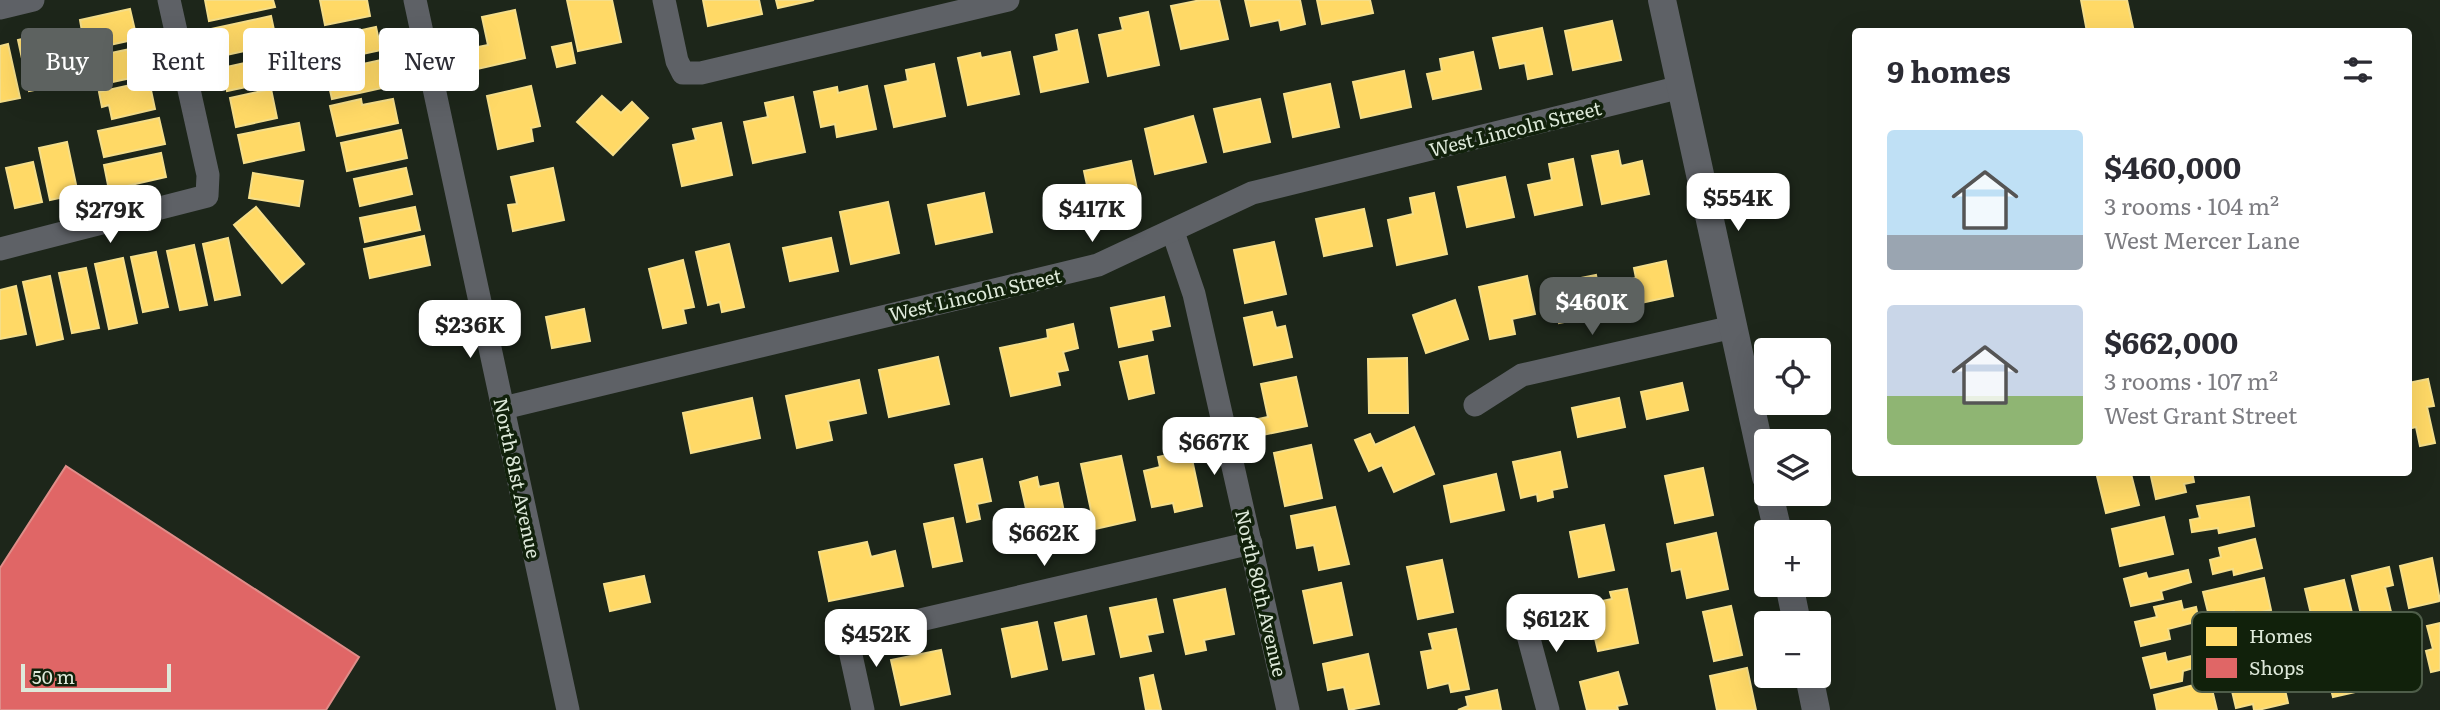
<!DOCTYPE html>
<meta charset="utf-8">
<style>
body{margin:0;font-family:Literata,serif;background:#f2f2f3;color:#2b2b33;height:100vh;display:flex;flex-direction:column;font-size:26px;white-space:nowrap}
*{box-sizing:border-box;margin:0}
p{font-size:23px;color:#7c7c81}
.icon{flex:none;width:38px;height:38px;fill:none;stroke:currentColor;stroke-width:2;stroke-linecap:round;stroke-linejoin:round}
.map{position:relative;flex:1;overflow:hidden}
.side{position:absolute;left:1852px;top:28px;width:560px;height:448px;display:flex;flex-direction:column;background:#fff;border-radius:7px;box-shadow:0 7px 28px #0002}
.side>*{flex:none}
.top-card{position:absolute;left:21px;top:28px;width:665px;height:63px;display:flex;gap:14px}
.buttons{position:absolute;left:1754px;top:338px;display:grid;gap:14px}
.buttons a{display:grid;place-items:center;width:77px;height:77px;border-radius:7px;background:#fff;box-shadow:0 7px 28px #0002;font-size:35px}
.scale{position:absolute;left:21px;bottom:18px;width:150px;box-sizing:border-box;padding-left:7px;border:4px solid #dee9da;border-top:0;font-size:19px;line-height:24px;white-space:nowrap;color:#dee9da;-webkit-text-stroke:5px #11210b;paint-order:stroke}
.price{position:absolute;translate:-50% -60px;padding:0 16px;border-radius:14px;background:#fff;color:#222;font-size:23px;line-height:46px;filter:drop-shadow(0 2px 4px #0008)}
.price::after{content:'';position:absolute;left:50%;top:42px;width:21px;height:16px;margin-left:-10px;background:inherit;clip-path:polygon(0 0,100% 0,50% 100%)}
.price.selected{background:#5d6260;color:#fff}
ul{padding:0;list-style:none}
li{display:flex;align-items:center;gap:21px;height:175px;padding:0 35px}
li span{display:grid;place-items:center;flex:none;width:196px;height:140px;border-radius:7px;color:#555}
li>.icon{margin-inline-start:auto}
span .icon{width:84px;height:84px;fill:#fffc;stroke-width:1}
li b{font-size:30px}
h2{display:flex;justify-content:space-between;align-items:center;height:84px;padding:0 35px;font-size:30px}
.tag{padding:0 24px;border-radius:7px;background:#fff;box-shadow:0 7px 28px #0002;font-size:24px;line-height:63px}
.tag.selected{background:#5d6260;color:#fff}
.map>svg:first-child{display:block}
</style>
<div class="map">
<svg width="2440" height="710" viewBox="0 0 2440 710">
<rect width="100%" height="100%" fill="#1d261a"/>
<!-- homes -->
<g fill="#ffd966" stroke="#f5de89" stroke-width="2">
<polygon points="205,0 273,0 275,7 209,21"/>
<polygon points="320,0 367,0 370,16 325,25"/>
<polygon points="567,0 612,0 621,42 578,51"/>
<polygon points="703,0 759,0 762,14 708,26"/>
<polygon points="776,0 814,0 778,8"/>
<polygon points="1201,0 1219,0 1228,39 1181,49 1171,6"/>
<polygon points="1245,0 1300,0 1305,24 1281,30 1279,20 1251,26"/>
<polygon points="1317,0 1370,0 1373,13 1322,24"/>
<polygon points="2081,0 2127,0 2134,32 2087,32"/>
<polygon points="130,9 137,39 96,48 93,35 83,37 80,20"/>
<polygon points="515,10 525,58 477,69 473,48 488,45 482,17"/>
<polygon points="1148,12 1159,65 1108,76 1099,35 1123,30 1120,18"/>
<polygon points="271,16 277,44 217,57 211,29"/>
<polygon points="1612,21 1621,60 1573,70 1565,31"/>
<polygon points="376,27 381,50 325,62 320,39"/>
<polygon points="1542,28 1552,74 1528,79 1525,63 1500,68 1493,38"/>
<polygon points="1077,30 1088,82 1041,92 1034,57 1059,51 1056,35"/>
<polygon points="44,34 55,86 29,91 18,40"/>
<polygon points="571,43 575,63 557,67 552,47"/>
<polygon points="8,44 20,98 0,102 0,46"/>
<polygon points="144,46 150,74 89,87 83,59"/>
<polygon points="1010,52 1019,94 968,105 958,58 980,53 981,58"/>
<polygon points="1473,52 1481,89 1433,99 1427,74 1442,71 1440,59"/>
<polygon points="276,56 281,80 227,91 222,68"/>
<polygon points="386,59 391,86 332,99 326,72"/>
<polygon points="934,64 945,116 894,127 885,86 908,81 906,70"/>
<polygon points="1404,71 1411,107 1361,118 1353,82"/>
<polygon points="149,81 155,109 112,119 109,105 102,107 99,92"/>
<polygon points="1330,84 1339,127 1293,137 1284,94"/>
<polygon points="531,86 540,126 531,128 533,141 498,149 487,96"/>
<polygon points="867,86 876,129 837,137 835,124 821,127 814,92 837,87 838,93"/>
<polygon points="271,89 277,118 236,127 230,98"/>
<polygon points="602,96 621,113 632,102 648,118 613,155 577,122"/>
<polygon points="793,97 805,152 753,163 744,122 768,117 765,103"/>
<polygon points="361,99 362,105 393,99 398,123 337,136 330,106"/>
<polygon points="1260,99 1270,142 1224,152 1214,109"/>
<polygon points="1193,116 1206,162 1155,174 1145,129"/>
<polygon points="159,118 165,144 104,157 98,131"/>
<polygon points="299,123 304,150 244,163 238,135"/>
<polygon points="721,123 732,175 682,186 673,145 696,140 693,129"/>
<polygon points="401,130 407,158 347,171 341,143"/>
<polygon points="67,142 78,194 50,200 39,148"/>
<polygon points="1618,151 1621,166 1642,161 1649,194 1602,204 1592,156"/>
<polygon points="161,153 166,177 109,190 104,165"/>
<polygon points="1573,159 1582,205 1535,215 1528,185 1552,180 1549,164"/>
<polygon points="1131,161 1139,199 1092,209 1084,171"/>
<polygon points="33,162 42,202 15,208 6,168"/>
<polygon points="406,168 412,194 360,206 354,179"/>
<polygon points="553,168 564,220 513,231 508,205 517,204 511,177"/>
<polygon points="253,173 303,181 299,206 249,198"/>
<polygon points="1505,177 1514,217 1467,227 1458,187"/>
<polygon points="984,193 992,232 936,244 928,205"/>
<polygon points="1434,193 1447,254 1397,265 1388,220 1413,214 1410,198"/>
<polygon points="888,202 899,253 851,264 840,212"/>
<polygon points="256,207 304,264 282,283 234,225"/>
<polygon points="415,207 420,230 365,242 360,218"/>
<polygon points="1364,209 1372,246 1324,256 1316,219"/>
<polygon points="424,236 430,265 370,278 364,249"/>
<polygon points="228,238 240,295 215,300 203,244"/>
<polygon points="831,238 838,271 790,281 783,248"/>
<polygon points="1274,242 1286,294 1245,303 1234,250"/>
<polygon points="729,244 744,307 722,312 720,302 708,305 696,252"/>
<polygon points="194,245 207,305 180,310 167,251"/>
<polygon points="156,252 168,307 143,312 131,257"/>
<polygon points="123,258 137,323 109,329 95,264"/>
<polygon points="683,260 694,307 683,309 686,323 663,328 649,269"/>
<polygon points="1666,261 1673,296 1627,306 1622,281 1636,278 1634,268"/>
<polygon points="86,268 99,328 72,333 59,273"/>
<polygon points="1596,275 1604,314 1559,323 1551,284"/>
<polygon points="50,276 63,339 37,345 23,282"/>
<polygon points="1527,276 1535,314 1512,319 1515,334 1490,339 1479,287"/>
<polygon points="16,286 26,334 0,339 0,290"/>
<polygon points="1164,297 1170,326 1151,330 1153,340 1119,347 1111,308"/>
<polygon points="1455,300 1468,339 1426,353 1413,315"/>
<polygon points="584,309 590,341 552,348 546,317"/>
<polygon points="1272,312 1276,328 1285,326 1292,357 1254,365 1244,318"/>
<polygon points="1073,324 1078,348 1063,352 1068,370 1057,372 1060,385 1011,396 1000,348 1048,338 1047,330"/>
<polygon points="1147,356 1154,393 1129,399 1120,362"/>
<polygon points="938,357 949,404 889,417 879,370"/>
<polygon points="1407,358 1408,413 1369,413 1368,359"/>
<polygon points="1296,377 1307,426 1257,436 1253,420 1268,417 1261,384"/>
<polygon points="2428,379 2434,406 2427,407 2435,443 2420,446 2416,427 2408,429 2408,383"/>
<polygon points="859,380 866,413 828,421 832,440 797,448 786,396"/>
<polygon points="1682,383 1688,410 1647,419 1641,392"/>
<polygon points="752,398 760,438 691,453 683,413"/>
<polygon points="1619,398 1625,427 1578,437 1572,408"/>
<polygon points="1414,427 1434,474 1394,492 1382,465 1369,471 1355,440 1370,434 1375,445"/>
<polygon points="1311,445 1322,498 1285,506 1274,453"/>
<polygon points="1190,450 1202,506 1175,512 1173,503 1152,507 1144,471 1160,467 1158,457"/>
<polygon points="1560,452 1567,487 1552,490 1553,497 1538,501 1537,494 1521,498 1513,462"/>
<polygon points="1121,456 1135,520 1095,529 1081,464"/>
<polygon points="982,459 991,501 977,504 980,519 967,522 955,465"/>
<polygon points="1703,468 1713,515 1675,523 1665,476"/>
<polygon points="2096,472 2137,472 2131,474 2139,505 2106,513"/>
<polygon points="2150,472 2192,472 2194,482 2184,484 2186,492 2156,499"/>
<polygon points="1496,474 1504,510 1451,522 1444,486"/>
<polygon points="1037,477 1039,487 1058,483 1069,536 1034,544 1020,482"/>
<polygon points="2249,497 2254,526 2219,533 2218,528 2192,532 2190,520 2200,518 2197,506"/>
<polygon points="1335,507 1349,564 1319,570 1314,545 1297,548 1291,516"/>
<polygon points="2164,517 2173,554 2120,566 2112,529"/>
<polygon points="953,518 962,561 933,567 924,524"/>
<polygon points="1604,525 1614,570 1579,577 1570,532"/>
<polygon points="1716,533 1728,589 1687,598 1681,569 1672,571 1667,544"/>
<polygon points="2255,539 2262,568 2234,575 2233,569 2213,574 2210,560 2221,557 2219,548"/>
<polygon points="867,542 871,557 895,551 903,586 829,601 819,552"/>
<polygon points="2432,558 2440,601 2409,608 2400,566"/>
<polygon points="1442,560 1453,612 1418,619 1407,567"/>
<polygon points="2389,567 2393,585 2385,587 2392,616 2363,623 2352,576"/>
<polygon points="2188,570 2191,582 2161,591 2163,599 2131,606 2124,579 2146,573 2148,579"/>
<polygon points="644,576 650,602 610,611 604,584"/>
<polygon points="2264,578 2271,610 2236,617 2234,611 2209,616 2203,592"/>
<polygon points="2344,580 2353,617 2323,624 2326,637 2317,639 2305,589"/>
<polygon points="1341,583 1352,635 1314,643 1303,591"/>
<polygon points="1225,589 1234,634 1204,640 1206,650 1186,654 1174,600"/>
<polygon points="1627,589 1638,643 1598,651 1587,604 1612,599 1610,592"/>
<polygon points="1156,599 1163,632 1147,635 1151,651 1121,657 1110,608"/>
<polygon points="2181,601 2183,610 2196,607 2199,621 2168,629 2170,639 2141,646 2135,622 2157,617 2154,607"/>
<polygon points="1731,606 1742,655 1714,661 1703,612"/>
<polygon points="1086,616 1094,654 1063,660 1055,623"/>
<polygon points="1037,622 1047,669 1012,677 1002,629"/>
<polygon points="2440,623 2440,670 2431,672 2426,651 2433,649 2427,626"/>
<polygon points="1456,629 1469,689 1451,692 1449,683 1428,688 1421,652 1433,650 1429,634"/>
<polygon points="2353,648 2356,660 2365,658 2373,688 2333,697 2327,674 2336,671 2332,653"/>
<polygon points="941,650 950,694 901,705 891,660"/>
<polygon points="2208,652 2210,663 2183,671 2182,681 2151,688 2143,658 2165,653 2167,662"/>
<polygon points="1368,654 1379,704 1349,710 1344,687 1328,690 1323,664"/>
<polygon points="2279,663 2288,703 2258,710 2254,710 2253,704 2236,708 2228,674"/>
<polygon points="1747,668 1756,710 1717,710 1710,676"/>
<polygon points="1618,672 1627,704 1617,706 1618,710 1587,710 1580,682"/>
<polygon points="1153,675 1161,710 1146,710 1140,678"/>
<polygon points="2210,681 2217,710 2157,710 2154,695"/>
<polygon points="1497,690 1501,710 1458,710 1468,706 1466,697"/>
</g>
<!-- shops -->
<polygon fill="#e06666" stroke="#df8d89" stroke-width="2" points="66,466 359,657 326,710 0,710 0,568"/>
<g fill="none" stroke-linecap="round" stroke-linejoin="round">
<!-- minor -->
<g stroke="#5e6166" stroke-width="23">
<polyline points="415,0 568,710"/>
<polyline points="664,0 677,61 683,73 701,73 1008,0"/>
<polyline points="0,8 33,0"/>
<polyline points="1173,232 1194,294 1288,710"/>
<polyline points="0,249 207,196 208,175 169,0"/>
<polyline points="1475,405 1522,375 1733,327"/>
<polyline points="503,408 1098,265 1252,193 1681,87"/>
<polyline points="1521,609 1548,710"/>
<polyline points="863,710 847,637 1251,543"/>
</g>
<!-- tertiary -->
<g stroke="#5e6166" stroke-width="28">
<polyline points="1662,0 1766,477"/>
<polyline points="1769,494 1778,532"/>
<polyline points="1789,584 1797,623"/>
<polyline points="1809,676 1816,710"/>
</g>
</g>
<g text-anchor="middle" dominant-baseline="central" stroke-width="7" stroke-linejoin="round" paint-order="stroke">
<!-- street labels -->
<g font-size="19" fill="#dee9da" stroke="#11210b">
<text transform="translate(1515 128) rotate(-14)">West Lincoln Street</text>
<text transform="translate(975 294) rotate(-13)">West Lincoln Street</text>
<text transform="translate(518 478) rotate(78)">North 81st Avenue</text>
<text transform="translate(1262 593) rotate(77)">North 80th Avenue</text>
</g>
</g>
<!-- legend -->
<rect x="2192" y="612" width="230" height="80" rx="10" fill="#11210b" stroke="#4e5d49" stroke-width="2"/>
<rect x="2206" y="627" width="31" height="19" fill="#ffd966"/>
<rect x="2206" y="658" width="31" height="20" fill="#e06666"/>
<g font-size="19" fill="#dee9da">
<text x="2249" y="643">Homes</text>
<text x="2249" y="675">Shops</text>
</g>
</svg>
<div class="buttons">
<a><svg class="icon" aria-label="locate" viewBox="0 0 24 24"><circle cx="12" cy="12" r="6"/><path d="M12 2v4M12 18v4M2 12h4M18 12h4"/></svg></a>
<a><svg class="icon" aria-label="layers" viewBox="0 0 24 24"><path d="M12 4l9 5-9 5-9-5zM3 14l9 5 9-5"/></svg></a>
<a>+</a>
<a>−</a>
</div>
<div class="scale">50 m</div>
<b class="price" style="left:1738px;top:233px">$554K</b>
<b class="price" style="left:1092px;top:244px">$417K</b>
<b class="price" style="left:110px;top:245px">$279K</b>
<b class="price selected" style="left:1592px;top:337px">$460K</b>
<b class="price" style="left:470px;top:360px">$236K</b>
<b class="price" style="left:1214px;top:477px">$667K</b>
<b class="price" style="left:1044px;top:568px">$662K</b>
<b class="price" style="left:1556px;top:654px">$612K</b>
<b class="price" style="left:876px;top:669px">$452K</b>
<div class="top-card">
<a class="tag selected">Buy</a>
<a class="tag">Rent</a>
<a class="tag">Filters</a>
<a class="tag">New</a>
</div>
<section class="side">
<h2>9 homes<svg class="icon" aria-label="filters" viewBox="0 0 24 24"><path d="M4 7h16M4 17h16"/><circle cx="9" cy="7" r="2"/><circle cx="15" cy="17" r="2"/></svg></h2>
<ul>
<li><span style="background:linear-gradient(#bfe0f5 75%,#9aa5b1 0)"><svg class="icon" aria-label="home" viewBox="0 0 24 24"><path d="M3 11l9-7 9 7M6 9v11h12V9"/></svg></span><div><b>$460,000</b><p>3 rooms · 104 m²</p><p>West Mercer Lane</p></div></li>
<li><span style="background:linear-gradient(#c9d6e8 65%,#8fb573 0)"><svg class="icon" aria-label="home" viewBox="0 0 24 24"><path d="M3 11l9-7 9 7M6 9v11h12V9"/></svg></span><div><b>$662,000</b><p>3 rooms · 107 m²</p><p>West Grant Street</p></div></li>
</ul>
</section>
</div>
